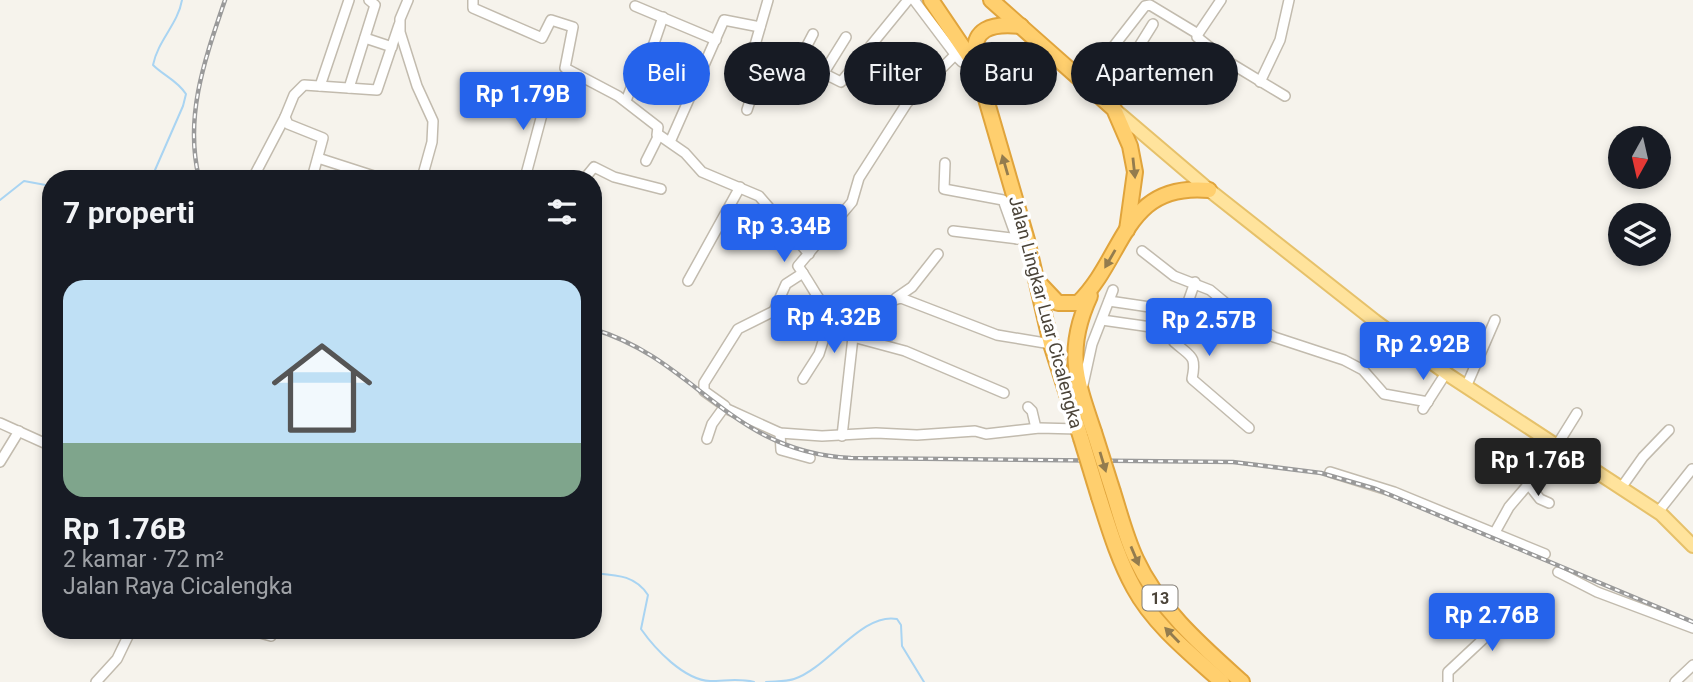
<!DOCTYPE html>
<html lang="id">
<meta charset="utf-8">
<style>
body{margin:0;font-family:Roboto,sans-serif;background:#242831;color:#f1f3f6;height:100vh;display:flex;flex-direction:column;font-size:26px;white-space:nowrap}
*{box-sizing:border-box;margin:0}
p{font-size:23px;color:#9ea1a6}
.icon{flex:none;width:38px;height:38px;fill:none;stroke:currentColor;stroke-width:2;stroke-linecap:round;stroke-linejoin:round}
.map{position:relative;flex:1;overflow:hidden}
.panel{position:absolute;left:42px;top:170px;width:560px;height:469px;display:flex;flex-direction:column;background:#171b24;border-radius:28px;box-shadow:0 4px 10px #0003}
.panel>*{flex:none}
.guide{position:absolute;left:623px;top:42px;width:665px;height:63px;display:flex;gap:14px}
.needle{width:46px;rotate:188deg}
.tools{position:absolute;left:1608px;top:126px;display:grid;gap:14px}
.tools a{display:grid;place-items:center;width:63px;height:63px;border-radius:50%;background:#171b24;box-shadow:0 4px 10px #0003;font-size:35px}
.price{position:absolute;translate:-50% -60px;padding:0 16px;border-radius:7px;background:#2563eb;color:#fff;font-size:23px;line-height:46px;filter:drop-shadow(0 2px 4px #0008)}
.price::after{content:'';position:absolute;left:50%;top:42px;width:21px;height:16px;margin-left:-10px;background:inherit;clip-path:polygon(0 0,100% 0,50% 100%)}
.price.current{background:#222;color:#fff}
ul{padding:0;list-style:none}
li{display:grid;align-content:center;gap:14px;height:371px;padding:0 21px}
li+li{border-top:2px solid #363941}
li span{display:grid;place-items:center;height:217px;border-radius:21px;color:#555}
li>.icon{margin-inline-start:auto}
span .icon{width:126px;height:126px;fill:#fffc;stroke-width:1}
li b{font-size:30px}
h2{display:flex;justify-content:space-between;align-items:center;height:84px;padding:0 21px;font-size:30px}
.chip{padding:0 24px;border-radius:32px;background:#171b24;box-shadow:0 4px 10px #0003;font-size:24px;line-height:63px}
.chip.current{background:#2563eb;color:#fff}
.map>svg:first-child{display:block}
</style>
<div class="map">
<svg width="1693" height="682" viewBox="0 0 1693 682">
<rect width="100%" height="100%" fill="#f6f3ec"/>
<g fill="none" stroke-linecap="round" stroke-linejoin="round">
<!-- stream -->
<g stroke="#a9d4f2" stroke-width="2">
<path d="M155,178v-8l28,-64 3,-12c-9,-14 -22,-18 -33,-29 5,-25 25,-41 29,-65"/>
<polyline points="0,200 24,181 51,186"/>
<path d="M593,573c23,2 42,2 55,22l-7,34c14,20 43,51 69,52 16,0 28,-3 44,1"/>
<path d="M766,682c8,-1 19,0 28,-3 34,-11 68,-67 103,-60l4,6 1,21 22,36"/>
</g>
<defs>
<g id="minor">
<polyline points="408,0 400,19 400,32 417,86 433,121 432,142 422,178"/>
<polyline points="473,0 473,8 542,38 551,20 573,27 565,68 618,96 658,127 657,135"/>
<polyline points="914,0 957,57 962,62 975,64"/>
<polyline points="635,6 716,40"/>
<polyline points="813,34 799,61 841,82 908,0"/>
<polyline points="1198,34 1197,37 1227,61 1285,96"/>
<polyline points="365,38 392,47"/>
<path d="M955,55l-48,48 -48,75 -7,24 -54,64c24,32 25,62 73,44 10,-3 19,-10 30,-12l96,37 54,9"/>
<polyline points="823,74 846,37"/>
<polyline points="1260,82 1280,40 1289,0"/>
<polyline points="1085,83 1145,6 1150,5 1198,34 1221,0"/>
<polyline points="320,86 349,0"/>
<polyline points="349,88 375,5 369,0"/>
<polyline points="626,101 640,64 650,55 663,17"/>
<polyline points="1105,101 1153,24"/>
<polyline points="747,110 755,86 751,73 753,52 768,0"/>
<polyline points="670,142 724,20 760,27"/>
<polyline points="318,158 380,178"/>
<polyline points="646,161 659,135 685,153 702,172 759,196 809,254"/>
<polyline points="945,163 944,189 1003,200 1017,239"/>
<polyline points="423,174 435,178"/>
<polyline points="253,178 285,117"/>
<polyline points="312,178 323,138 288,124 285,117 294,95 304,85 377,90 399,25"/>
<polyline points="525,178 548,92"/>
<polyline points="576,178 585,178 594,167 614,177 661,189"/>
<polyline points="953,231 1019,239"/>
<polyline points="1142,251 1174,276 1210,290 1251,324 1274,337 1344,360 1363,370 1384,394 1428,402"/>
<polyline points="688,281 740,187"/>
<path d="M1195,282l-21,60c17,15 23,13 18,37l57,49"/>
<polyline points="896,298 912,287 938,254"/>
<polyline points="1109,301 1170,310"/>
<polyline points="854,316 853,337 905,351 1004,393"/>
<polyline points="1102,320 1165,329 1172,304"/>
<polyline points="803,379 819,354 832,313"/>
<polyline points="1083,385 1092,344 1113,290"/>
<polyline points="1466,387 1495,320"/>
<polyline points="1028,407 1032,411 1036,428"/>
<polyline points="725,408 780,433 822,436 876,433 917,435 975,431 986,434 1039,428 1078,429"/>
<polyline points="1423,409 1446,373"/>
<polyline points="0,423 51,446"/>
<polyline points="780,433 781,450 810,458"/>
<polyline points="842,436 853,337"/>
<polyline points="707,439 712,424 725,406 704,391 704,383 738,329 774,311 786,284 803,273"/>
<polyline points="0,462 19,431"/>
<polyline points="1330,472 1394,492 1545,554"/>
<polyline points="1529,485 1540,499 1549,503"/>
<polyline points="1621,488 1643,457 1669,430"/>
<polyline points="1658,512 1692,469"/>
<polyline points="1494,534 1509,507 1544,466 1577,413"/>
<polyline points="1558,572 1597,592 1693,628"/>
<polyline points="250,630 271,636"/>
<polyline points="96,682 117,659 131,630"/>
<polyline points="1448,682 1448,672 1510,614"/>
<polyline points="1675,682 1693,665"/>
</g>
<polyline id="major" points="1114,109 1209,190 1375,321 1450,376 1661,514 1693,546"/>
<g id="highway">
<polyline points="931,0 977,68 1027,240 1051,344 1081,438"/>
<polyline points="991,0 1114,109 1130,146 1135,172 1127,230"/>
<path d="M976,63c-7,-36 17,-40 45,-37"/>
<path d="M1041,285l17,18h20c48,-47 45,-121 131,-113"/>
<path d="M1090,296c-25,54 -14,83 4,136"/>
<path d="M1113,492c7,22 13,46 23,67 23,50 66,87 106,123"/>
<path d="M1099,497c10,31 19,62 35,91 20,37 57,66 88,94"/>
</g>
</defs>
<!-- minor casing -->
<use href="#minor" stroke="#c2bbae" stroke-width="12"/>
<!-- major casing -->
<use href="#major" stroke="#e6c16a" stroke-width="16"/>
<!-- highway casing -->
<use href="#highway" stroke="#e0a43c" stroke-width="18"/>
<!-- minor -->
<use href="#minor" stroke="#fff" stroke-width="9"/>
<!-- major -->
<use href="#major" stroke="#ffe39c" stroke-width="12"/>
<!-- highway -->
<use href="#highway" stroke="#ffcf6e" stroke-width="14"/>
<defs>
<g id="rail">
<path d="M199,178c-15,-62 6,-119 26,-178"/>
<path d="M593,329c104,31 136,123 258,129l382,4 88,11 55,16 317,133"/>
</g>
</defs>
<!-- rail casing -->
<use href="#rail" stroke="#9a9a9a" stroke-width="4.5"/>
<!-- rail -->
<use href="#rail" stroke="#fff" stroke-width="2" stroke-dasharray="5" stroke-linecap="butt"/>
<defs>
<g id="highway-bridge">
<polyline points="1094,432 1113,492"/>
<polyline points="1081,438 1099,497"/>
</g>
</defs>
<!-- highway-bridge casing -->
<use href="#highway-bridge" stroke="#e0a43c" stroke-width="18" stroke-linecap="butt"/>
<!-- highway-bridge -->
<use href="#highway-bridge" stroke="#ffcf6e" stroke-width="14"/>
</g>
<!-- one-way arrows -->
<defs><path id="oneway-solid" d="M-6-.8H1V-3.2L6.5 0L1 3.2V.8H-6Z" transform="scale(1.75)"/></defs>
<g fill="#937c4e">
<use href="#oneway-solid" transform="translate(1005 165) rotate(-106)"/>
<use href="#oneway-solid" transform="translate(1134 168) rotate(84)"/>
<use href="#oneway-solid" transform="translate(1110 259) rotate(120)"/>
<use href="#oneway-solid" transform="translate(1103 462) rotate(73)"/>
<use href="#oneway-solid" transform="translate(1135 556) rotate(67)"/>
<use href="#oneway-solid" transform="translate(1172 635) rotate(-134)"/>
</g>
<g text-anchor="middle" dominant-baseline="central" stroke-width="7" stroke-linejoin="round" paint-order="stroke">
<!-- shield labels -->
<rect fill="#fff" stroke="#817c74" stroke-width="2" x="1142.5" y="585.5" width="35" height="25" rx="5"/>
<g font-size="16" font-weight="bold" fill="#4b4439">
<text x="1160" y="598">13</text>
</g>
<!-- street labels -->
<g font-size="18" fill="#4b4439" stroke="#fff">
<text transform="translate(1046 312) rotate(75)">Jalan Lingkar Luar Cicalengka</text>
</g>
</g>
</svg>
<div class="tools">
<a><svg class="needle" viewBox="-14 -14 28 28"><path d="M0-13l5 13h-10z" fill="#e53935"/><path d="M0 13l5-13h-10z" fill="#9ea1a6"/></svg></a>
<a><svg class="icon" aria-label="layers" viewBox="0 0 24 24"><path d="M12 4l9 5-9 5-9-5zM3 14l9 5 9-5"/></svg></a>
</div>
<b class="price" style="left:523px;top:132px">Rp 1.79B</b>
<b class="price" style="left:784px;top:264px">Rp 3.34B</b>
<b class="price" style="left:834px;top:355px">Rp 4.32B</b>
<b class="price" style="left:1209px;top:358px">Rp 2.57B</b>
<b class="price" style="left:1423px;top:382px">Rp 2.92B</b>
<b class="price current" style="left:1538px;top:498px">Rp 1.76B</b>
<b class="price" style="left:1492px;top:653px">Rp 2.76B</b>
<div class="guide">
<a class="chip current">Beli</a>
<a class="chip">Sewa</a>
<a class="chip">Filter</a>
<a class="chip">Baru</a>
<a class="chip">Apartemen</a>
</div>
<section class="panel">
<h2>7 properti<svg class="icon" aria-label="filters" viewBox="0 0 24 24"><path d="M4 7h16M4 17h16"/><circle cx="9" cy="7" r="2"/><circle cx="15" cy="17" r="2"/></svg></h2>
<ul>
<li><span style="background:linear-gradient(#bfe0f5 75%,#7fa58c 0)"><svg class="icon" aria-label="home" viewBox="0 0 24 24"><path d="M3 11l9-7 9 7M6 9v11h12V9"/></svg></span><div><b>Rp 1.76B</b><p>2 kamar · 72 m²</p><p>Jalan Raya Cicalengka</p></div></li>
</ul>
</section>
</div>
